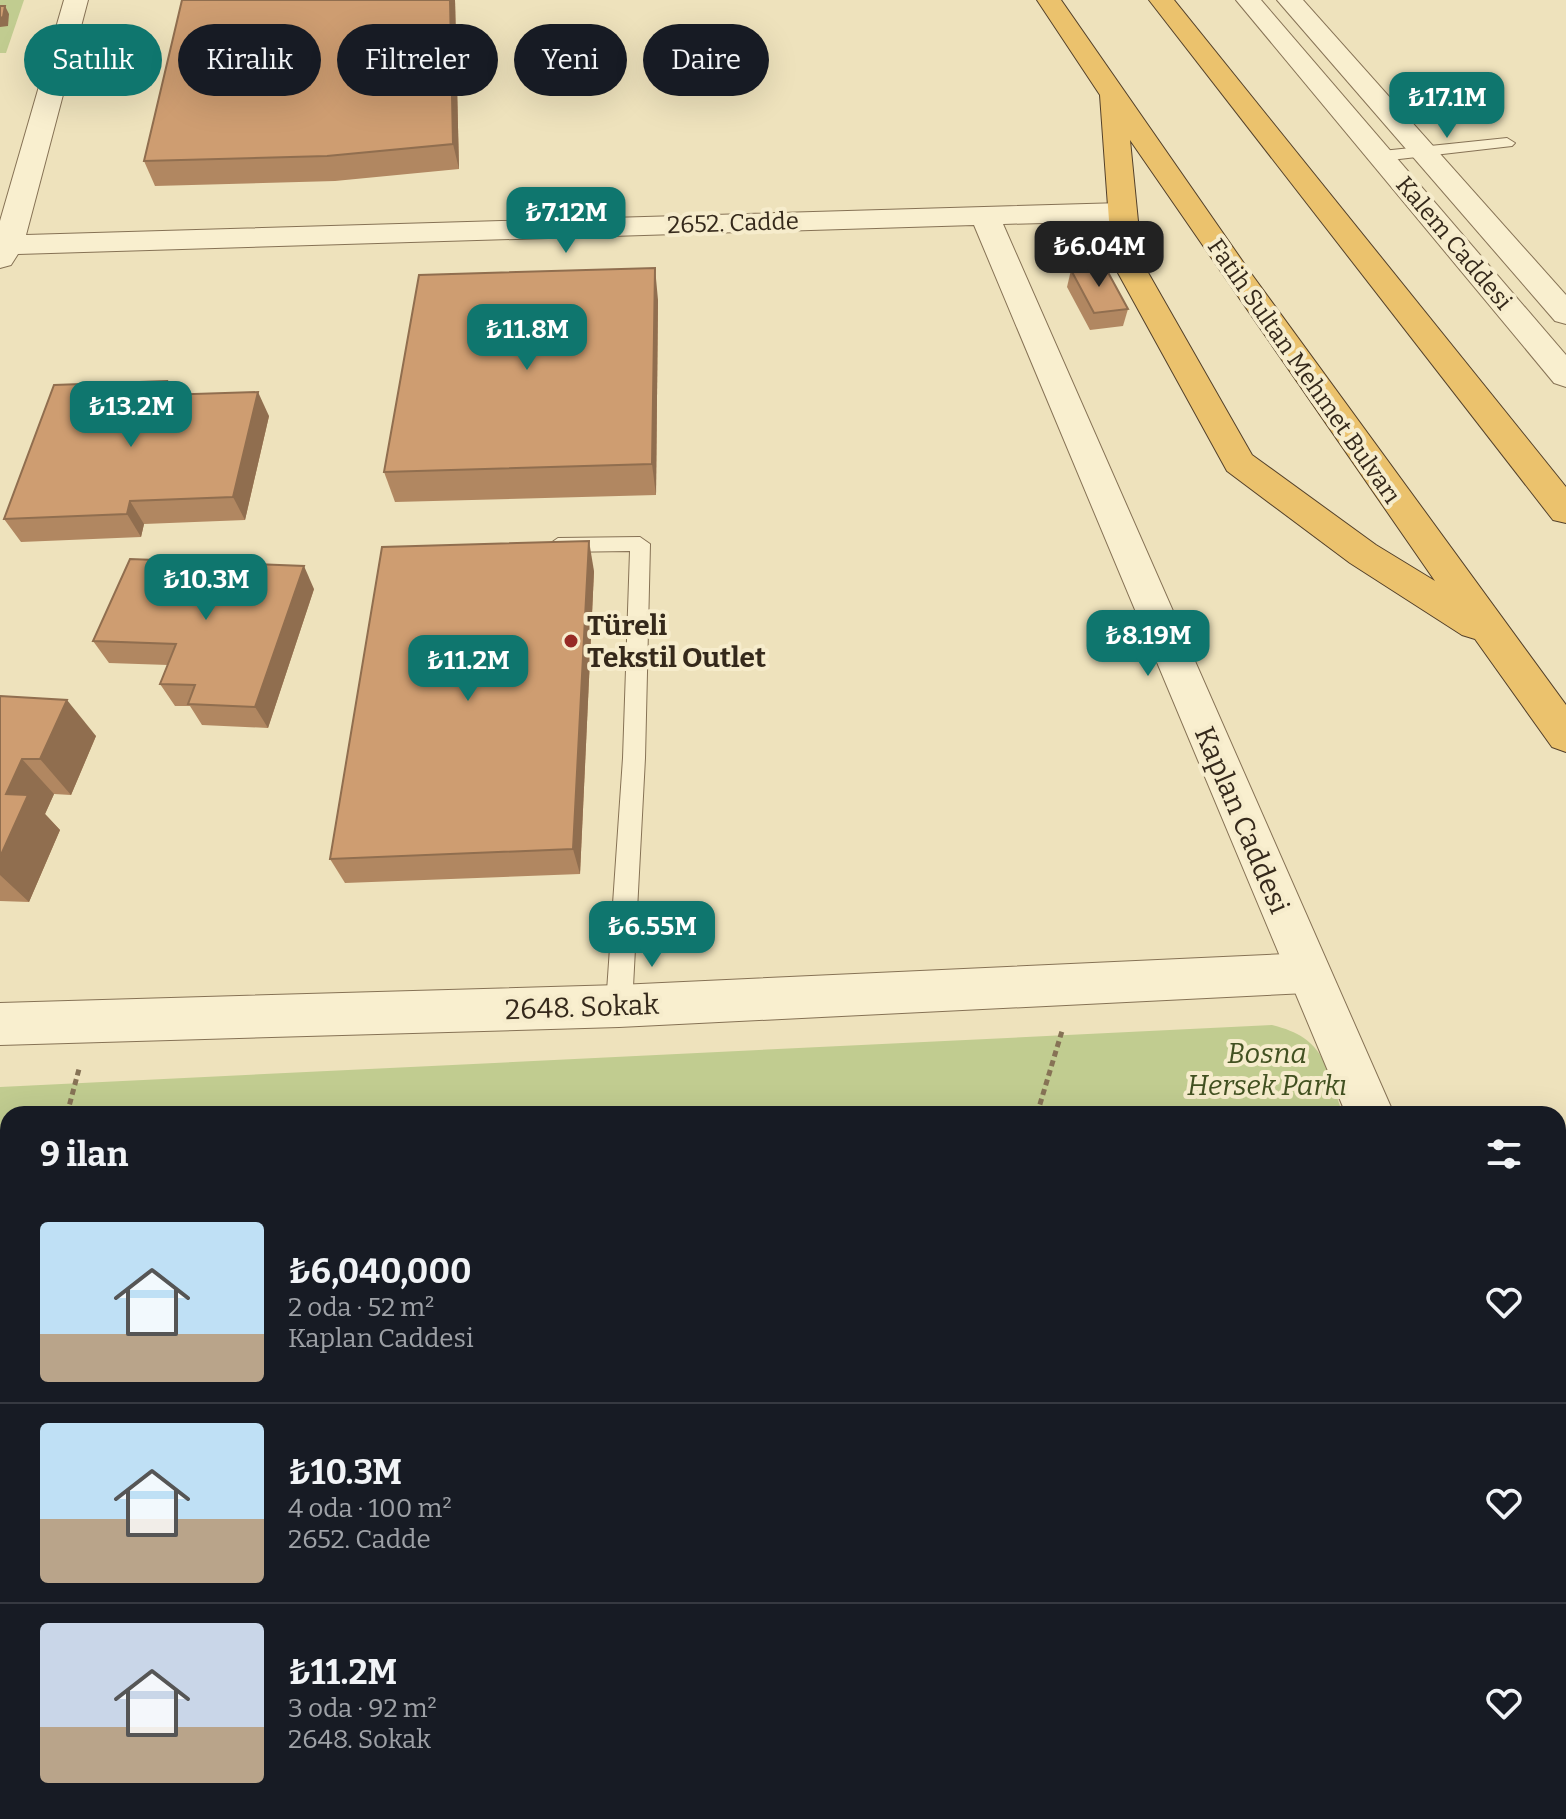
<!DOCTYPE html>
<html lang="tr">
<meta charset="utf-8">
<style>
body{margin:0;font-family:Bitter,serif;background:#242831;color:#f1f3f6;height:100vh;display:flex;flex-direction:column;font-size:30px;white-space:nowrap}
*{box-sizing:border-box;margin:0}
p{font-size:26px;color:#9ea1a6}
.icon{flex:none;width:44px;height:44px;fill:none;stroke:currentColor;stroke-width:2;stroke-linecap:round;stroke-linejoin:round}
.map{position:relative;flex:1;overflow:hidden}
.drawer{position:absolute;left:0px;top:1106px;width:1566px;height:714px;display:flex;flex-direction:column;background:#171b24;border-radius:24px 24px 0 0;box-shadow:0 8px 32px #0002}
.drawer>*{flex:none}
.hud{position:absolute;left:24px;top:24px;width:800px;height:72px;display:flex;gap:16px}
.price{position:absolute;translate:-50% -68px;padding:0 18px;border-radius:16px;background:#0f766e;color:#fff;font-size:26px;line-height:52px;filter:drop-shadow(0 2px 4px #0008)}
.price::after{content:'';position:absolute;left:50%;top:48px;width:24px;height:18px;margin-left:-12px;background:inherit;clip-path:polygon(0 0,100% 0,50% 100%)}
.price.on{background:#222;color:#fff}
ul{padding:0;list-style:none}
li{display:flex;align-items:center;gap:24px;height:200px;padding:0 40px}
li+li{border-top:2px solid #363941}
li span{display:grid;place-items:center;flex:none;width:224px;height:160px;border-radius:8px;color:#555}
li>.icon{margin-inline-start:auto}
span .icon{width:96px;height:96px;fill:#fffc;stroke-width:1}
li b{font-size:34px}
h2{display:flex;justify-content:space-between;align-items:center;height:96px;padding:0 40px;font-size:34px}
.pill{padding:0 28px;border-radius:36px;background:#171b24;box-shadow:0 8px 32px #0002;font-size:28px;line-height:72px}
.pill.on{background:#0f766e;color:#fff}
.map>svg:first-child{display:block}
</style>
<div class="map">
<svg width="1566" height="1819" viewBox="0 0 1566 1819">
<rect width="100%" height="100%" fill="#eee2bc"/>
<!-- green -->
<g fill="#c1cc90">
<polygon points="0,0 24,0 6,53 0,53"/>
<path d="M1272,1025c54,13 54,42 71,89h-1335v204h-8v-231z"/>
</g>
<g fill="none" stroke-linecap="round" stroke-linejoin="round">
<defs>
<g id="service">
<polygon points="1507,138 1515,143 1512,146 1382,161 1374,156 1382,151"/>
<polygon points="640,537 650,544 645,758 632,1006 628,1014 619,1017 610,1014 606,1006 623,758 630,551 558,552 548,545 558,538"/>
</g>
<g id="minor">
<polygon points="1236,0 1261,0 1566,355 1566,387 1554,383"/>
<polygon points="1277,0 1303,0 1566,295 1566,324 1555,321"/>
<polygon points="1307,953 1323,959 1330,973 1323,987 1307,993 619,1027 0,1045 0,1003 619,985"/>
<rect x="0" y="1342" width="8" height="54"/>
</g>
<g id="tertiary">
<polygon points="64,0 88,0 26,235 1122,203 1132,206 1137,212 1132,218 1122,221 1003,224 1394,1114 1346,1114 974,225 18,254 11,265 0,268 0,221"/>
<polygon points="1558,1520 1566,1524 1566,1600 1558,1597"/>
</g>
<g id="trunk">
<path d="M1037,0h24l189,272 316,433v47l-14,-5 -77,-108 -13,-4 -112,-72 -123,-92 -115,-209 -12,-167zM1130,140l305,441 -59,-36 -124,-90 -110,-193z"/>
<polygon points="1149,0 1174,0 1566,487 1566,523 1553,520"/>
</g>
</defs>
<!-- service casing -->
<use href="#service" stroke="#867255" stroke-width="2"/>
<!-- minor casing -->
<use href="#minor" stroke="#867255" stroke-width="2"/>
<!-- tertiary casing -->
<use href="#tertiary" stroke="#867255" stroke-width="2"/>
<!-- trunk casing -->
<use href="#trunk" stroke="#53402a" stroke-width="2"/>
<!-- path-far1 -->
<g stroke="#867255" stroke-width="5" stroke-dasharray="6 4" stroke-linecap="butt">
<polyline points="67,1114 79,1069"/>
<polyline points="1037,1114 1062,1031"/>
<polyline points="0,1195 8,1195"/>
</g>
<!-- path -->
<polyline stroke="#867255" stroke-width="6" stroke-dasharray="8 5" stroke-linecap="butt" points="0,1195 8,1195"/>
<!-- service -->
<use href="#service" fill="#f9efcf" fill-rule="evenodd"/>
<!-- minor -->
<use href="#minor" fill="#f9efcf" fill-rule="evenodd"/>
<!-- tertiary -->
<use href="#tertiary" fill="#f9efcf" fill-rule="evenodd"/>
<!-- trunk -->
<use href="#trunk" fill="#ebc26d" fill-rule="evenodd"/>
</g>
<!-- wall -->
<g fill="#b18761">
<polygon points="182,0 455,0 459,169 335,181 155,186 144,161"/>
<polygon points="1071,270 1128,309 1123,326 1090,330 1067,287"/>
<polygon points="658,300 656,495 395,502 384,472"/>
<polygon points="174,395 269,416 245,520 144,524 141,537 21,542 4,519"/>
<polygon points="594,571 580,874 345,883 330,859"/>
<polygon points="314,589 268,728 202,725 190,706 175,706 160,684 168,665 109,663 93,641"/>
<polygon points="0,696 96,736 71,795 54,794 45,814 60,830 29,902 0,901"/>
</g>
<!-- shaded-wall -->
<g fill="#906e4f">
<polygon points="450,0 455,0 459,169 453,144"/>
<polygon points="5,6 9,14 8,26 0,27 0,18"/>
<polygon points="655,268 658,300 656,495 652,464"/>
<polygon points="167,381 179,405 163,395"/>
<polygon points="258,392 269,416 245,520 233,497"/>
<polygon points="130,501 144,524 141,537 127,514"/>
<polygon points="589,541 594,571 580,874 573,849"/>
<polygon points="304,566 314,589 268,728 255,707"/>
<polygon points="67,700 96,736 71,795 40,759"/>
<polygon points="22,759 54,794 45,814 60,830 29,902 0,875 0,857 6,794"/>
</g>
<!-- building -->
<g fill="#ce9d71" stroke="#906e4f" stroke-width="2">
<polygon points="182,0 450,0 453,144 327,156 144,161"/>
<polygon points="0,6 5,6 3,17 0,18"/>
<polygon points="1104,265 1128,309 1094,313 1071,270"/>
<polygon points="655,268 652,464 384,472 419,275"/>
<polygon points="167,381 163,395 258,392 233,497 130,501 127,514 4,519 54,385"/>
<polygon points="589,541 573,849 330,859 382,547"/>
<polygon points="130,559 304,566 255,707 188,704 195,685 160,684 176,644 93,641"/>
<polygon points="0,696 67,700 40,759 22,759 6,794 28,795 0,857"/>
</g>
<!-- markers -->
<circle fill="#962a24" stroke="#f6eccc" stroke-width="3" cx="571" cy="641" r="8"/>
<g text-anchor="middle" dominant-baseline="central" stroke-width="8" stroke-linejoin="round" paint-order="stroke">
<!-- far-street labels -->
<g font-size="24" fill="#35291b" stroke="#f6eccc">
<text transform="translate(733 223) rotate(-2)">2652. Cadde</text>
<text transform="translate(1454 243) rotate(50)">Kalem Caddesi</text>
<text transform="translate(1304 371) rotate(55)">Fatih Sultan Mehmet Bulvarı</text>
</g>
<!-- poi labels -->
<g font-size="28" font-weight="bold" fill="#35291b" stroke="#f6eccc" text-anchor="start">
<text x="587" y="625">Türeli<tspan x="587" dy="32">Tekstil Outlet</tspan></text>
</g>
<!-- street labels -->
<g font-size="28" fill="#35291b" stroke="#f6eccc">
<text transform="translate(1242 820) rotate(67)">Kaplan Caddesi</text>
<text transform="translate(582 1007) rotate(-2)">2648. Sokak</text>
</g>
<!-- park labels -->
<g font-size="28" font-style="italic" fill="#425121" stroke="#f6eccc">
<text x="1267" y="1053">Bosna<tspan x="1267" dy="32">Hersek Parkı</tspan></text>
</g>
</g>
</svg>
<b class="price" style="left:1447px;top:140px">₺17.1M</b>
<b class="price" style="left:566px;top:255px">₺7.12M</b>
<b class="price on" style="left:1099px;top:289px">₺6.04M</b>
<b class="price" style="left:527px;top:372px">₺11.8M</b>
<b class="price" style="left:131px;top:449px">₺13.2M</b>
<b class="price" style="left:206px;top:622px">₺10.3M</b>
<b class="price" style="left:1148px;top:678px">₺8.19M</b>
<b class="price" style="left:468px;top:703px">₺11.2M</b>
<b class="price" style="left:652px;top:969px">₺6.55M</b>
<div class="hud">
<a class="pill on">Satılık</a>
<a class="pill">Kiralık</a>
<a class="pill">Filtreler</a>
<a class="pill">Yeni</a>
<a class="pill">Daire</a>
</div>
<section class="drawer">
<h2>9 ilan<svg class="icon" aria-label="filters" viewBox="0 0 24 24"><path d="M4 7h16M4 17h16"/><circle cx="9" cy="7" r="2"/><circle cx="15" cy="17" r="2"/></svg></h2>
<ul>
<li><span style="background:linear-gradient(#bfe0f5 70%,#b9a48a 0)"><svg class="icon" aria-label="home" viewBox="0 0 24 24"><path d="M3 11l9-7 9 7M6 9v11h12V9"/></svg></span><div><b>₺6,040,000</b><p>2 oda · 52 m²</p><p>Kaplan Caddesi</p></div><svg class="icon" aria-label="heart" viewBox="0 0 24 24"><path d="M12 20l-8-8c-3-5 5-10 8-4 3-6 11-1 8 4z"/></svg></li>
<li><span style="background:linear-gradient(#bfe0f5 60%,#b9a48a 0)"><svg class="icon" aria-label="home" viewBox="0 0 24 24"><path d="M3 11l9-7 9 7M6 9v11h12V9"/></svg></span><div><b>₺10.3M</b><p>4 oda · 100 m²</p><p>2652. Cadde</p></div><svg class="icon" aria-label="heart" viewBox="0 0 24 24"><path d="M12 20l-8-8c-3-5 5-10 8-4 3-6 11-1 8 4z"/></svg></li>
<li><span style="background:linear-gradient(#c9d6e8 65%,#b9a48a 0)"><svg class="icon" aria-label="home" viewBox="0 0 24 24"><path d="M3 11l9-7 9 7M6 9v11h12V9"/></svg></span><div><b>₺11.2M</b><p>3 oda · 92 m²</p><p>2648. Sokak</p></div><svg class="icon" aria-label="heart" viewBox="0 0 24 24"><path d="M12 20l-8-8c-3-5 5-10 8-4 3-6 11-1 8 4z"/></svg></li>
</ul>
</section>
</div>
